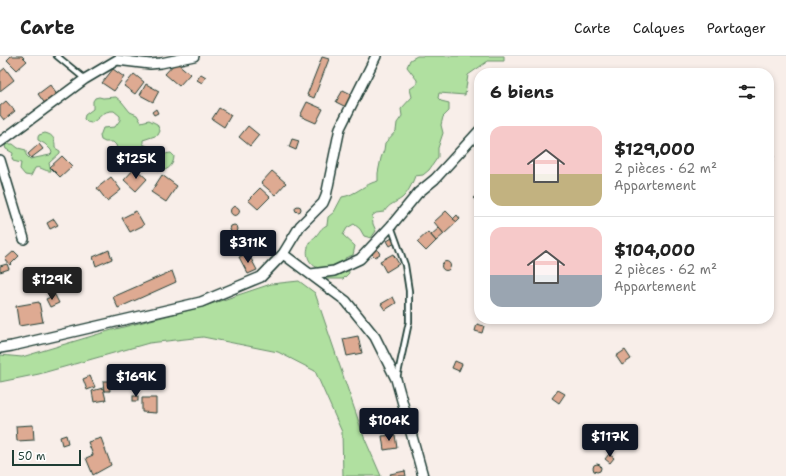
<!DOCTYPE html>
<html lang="fr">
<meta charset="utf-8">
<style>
body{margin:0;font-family:"Shantell Sans",sans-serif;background:#f6f6f6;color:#222;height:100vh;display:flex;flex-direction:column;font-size:15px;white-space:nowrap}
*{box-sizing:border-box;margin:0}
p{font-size:13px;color:#767676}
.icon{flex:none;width:22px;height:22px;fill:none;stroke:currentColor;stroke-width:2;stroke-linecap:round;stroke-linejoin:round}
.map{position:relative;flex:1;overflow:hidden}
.details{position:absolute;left:474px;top:12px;width:300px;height:256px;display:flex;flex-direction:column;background:#fff;border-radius:16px;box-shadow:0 2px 6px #0003}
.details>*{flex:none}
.scale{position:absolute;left:12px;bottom:10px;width:69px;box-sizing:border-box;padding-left:4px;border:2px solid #1f3d34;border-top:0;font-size:11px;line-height:14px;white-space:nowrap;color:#1f3d34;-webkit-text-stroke:3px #fff;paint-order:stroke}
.price{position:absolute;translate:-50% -34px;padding:0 9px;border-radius:4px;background:#111827;color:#fff;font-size:13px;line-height:26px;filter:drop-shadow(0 1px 2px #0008)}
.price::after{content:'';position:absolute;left:50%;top:24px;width:12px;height:9px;margin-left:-6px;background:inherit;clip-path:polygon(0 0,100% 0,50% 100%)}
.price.current{background:#222;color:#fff}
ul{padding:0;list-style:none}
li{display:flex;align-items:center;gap:12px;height:100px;padding:0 16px}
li+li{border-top:1px solid #e0e0e0}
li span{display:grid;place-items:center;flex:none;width:112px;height:80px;border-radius:12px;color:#555}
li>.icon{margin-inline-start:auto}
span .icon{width:48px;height:48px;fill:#fffc;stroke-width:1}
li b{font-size:17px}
h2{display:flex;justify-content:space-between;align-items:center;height:48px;padding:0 16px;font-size:17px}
header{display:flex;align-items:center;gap:24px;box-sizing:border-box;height:56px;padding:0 20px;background:#fff;border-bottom:1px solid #e0e0e0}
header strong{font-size:19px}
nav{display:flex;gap:22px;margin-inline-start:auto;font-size:14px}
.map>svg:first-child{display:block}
</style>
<header>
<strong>Carte</strong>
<nav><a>Carte</a><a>Calques</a><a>Partager</a></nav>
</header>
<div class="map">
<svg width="786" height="420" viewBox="0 0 786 420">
<rect width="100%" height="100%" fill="#f8eee9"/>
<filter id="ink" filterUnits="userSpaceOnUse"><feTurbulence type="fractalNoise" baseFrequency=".025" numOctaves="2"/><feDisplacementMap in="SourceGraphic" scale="8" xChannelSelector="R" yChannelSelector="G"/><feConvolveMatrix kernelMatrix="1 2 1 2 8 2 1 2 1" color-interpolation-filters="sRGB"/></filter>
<g filter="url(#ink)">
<!-- green -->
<g fill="#b0e0a0" stroke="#688e6a">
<path d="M417,0h87v5h-16l-20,14 -3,20 -26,-2 -1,5 3,3 8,2v8l-6,6 -2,8 2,8 -5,15v9l-9,13 -6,5 -8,1c-3,8 -7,17 -13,22 -8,6 -12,5 -18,14l-8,1 -4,3 1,8 3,7 -5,7 -7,-2 -4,-7 -6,-5 -7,4 -4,7 12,11 -2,9 -8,3 3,8 1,7 -6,6h-16l-7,-4 -2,-7c-11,-5 -14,-17 -7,-27 1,-2 3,-3 5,-5 4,-5 5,-8 11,-11l1,-8 6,-5 8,-15c14,-2 22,-13 36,-16v-8l3,-15 3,-8 1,-7 11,-12 1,-8 5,-7 -1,-7 11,-12 -2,-8 7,-5v-4l-10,-13 3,-7z"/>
<path d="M99,41l4,1 13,-1 6,5 8,10 7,3 4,7 8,-2 8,4 3,7 -2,4 -15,5v4l8,4 4,8c6,1 10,-3 16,-3l3,3c0,16 -20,20 -21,5 -7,-2 -11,4 -19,-2l2,-7 -2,-4h-4l-4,7 -8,-2 -2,-8 -3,-3h-8l-4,-2 -1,-4 3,-8 12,-1 5,-7v-4l-6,-5c-12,-1 -14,8 -23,12l-4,-1 -3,-3 1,-4 8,-6v-8l2,-3z"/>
<path d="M45,77c9,2 10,7 10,15l5,3v2l-11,10 2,8c-6,1 -10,-5 -16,-3l-4,8 -6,-1 -5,-6 1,-6 -8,-2 -1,-3 1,-5 -7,-4 -1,-3 2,-2h6l5,4 8,2v5l4,4 20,-4 2,-2 -1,-3 -6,-6 -7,-4v-3l1,-2z"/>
<polygon points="299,225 315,237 364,381 381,420 343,420 342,376 315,315 278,296 203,281 149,287 39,318 0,326 0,299 22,301 112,274 205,250 271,228"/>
</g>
<!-- building -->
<g fill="#deaa92" stroke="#1f3d34">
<polygon points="11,0 22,0 27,5 17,14 7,4"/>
<polygon points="322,1 329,3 314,42 307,39"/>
<polygon points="176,6 190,18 179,30 165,18"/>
<polygon points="5,12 14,24 0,35 0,16"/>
<polygon points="113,13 124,21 114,35 102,27"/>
<polygon points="134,18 144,26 135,38 124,30"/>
<polygon points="201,18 206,21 202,27 197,24"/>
<polygon points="146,28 159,35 153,46 140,39"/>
<polygon points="50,29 58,40 46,49 38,38"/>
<polygon points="343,34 353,39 346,51 336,46"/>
<polygon points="6,45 15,55 4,64 0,59 0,50"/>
<polygon points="307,46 323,53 316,67 300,60"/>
<polygon points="219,52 231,59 224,71 212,63"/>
<polygon points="156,53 158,57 154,59 152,56"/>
<polygon points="248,70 259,79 250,90 239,81"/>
<polygon points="292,83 299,85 296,94 289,91"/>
<polygon points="39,88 43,93 31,102 28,98"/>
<polygon points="769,98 774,100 770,113 769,113"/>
<polygon points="62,100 72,110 60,121 50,111"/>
<polygon points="135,112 147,123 136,135 124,124"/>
<polygon points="272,115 286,127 275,139 261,127"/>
<polygon points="162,119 177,130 166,146 151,136"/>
<polygon points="111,121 121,134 107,145 97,132"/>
<polygon points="260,132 270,141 258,153 248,144"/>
<polygon points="479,137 479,148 473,142"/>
<circle cx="298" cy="153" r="3"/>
<circle cx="235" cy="155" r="4.5"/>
<polygon points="136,155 144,169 130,176 122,162"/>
<polygon points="446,155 457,166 444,178 434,166"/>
<polygon points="457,159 460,163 457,166 453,163"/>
<polygon points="54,163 58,169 50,173 47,167"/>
<circle cx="234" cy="173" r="4"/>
<polygon points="439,172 444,178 436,185 431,179"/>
<polygon points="428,176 436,185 426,195 417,186"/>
<polygon points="392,182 395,187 390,190 387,185"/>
<polygon points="377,193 380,198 375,201 371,197"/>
<polygon points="109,194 112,203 96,210 93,201"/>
<polygon points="14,195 19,200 10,209 5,203"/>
<polygon points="248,197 257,214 248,218 239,201"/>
<polygon points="393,198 399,208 386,216 380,205"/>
<circle cx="446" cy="210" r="4.5"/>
<polygon points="7,208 9,213 0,216 0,210"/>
<polygon points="172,215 176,226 118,252 113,241"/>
<polygon points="55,239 59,247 50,251 46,243"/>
<polygon points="393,241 396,247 385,254 381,248"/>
<polygon points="39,246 43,266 19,270 16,250"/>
<polygon points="477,268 484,270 482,277 475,275"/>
<polygon points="358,280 362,297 347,300 343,283"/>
<polygon points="625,294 631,303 622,309 616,300"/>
<polygon points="455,305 462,308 459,315 452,312"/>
<polygon points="90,320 95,331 87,334 83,323"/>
<polygon points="103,325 109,325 110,335 104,335"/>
<polygon points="103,332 106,344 94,346 92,335"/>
<polygon points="558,334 565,338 559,347 552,342"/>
<rect x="133" y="340" width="5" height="5"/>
<polygon points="142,342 156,342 156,357 142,356"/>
<polygon points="33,369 34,384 17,385 16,370"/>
<polygon points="66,379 68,387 62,389 60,381"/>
<polygon points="395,379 397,392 384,394 382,380"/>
<polygon points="101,382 111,409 93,419 86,402 93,399 88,386"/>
<polygon points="609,398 614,402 610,407 605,403"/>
<circle cx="597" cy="412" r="4"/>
<polygon points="405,415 406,420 391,420 390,418"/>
</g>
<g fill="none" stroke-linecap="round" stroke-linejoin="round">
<defs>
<g id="service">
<polyline points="57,0 85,23"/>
<polyline points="391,170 405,209 409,235 409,266 397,322"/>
</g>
<g id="minor">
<polyline points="0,86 85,23 117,4 150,8 161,7 194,0"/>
<polyline points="0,104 24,183"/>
<polyline points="283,198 346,245 375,281 396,323 423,420"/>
<polyline points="311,218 334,215 360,203 391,170 418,137 435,123 479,75"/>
<polyline points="0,292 12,290 201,246 261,221 283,198 300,170 323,147 326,140 340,72 376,0"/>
</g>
</defs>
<!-- service casing -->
<use href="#service" stroke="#1f3d34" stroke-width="8"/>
<!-- minor casing -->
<use href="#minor" stroke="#1f3d34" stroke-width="12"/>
<!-- service -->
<use href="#service" stroke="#fff" stroke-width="4.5"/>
<!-- minor -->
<use href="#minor" stroke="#fff" stroke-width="9"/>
</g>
</g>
</svg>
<div class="scale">50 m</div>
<b class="price" style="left:136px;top:124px">$125K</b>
<b class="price" style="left:248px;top:208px">$311K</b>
<b class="price current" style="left:52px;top:245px">$129K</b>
<b class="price" style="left:136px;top:342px">$169K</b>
<b class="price" style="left:389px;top:386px">$104K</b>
<b class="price" style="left:610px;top:402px">$117K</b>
<section class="details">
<h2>6 biens<svg class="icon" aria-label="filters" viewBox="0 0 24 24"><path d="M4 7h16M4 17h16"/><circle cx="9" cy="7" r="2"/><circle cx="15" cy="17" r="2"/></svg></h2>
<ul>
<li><span style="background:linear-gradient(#f6c9c9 60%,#c2b280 0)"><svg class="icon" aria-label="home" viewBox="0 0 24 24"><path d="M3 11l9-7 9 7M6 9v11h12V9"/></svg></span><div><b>$129,000</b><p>2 pièces · 62 m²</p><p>Appartement</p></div></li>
<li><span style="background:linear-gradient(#f6c9c9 60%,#9aa5b1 0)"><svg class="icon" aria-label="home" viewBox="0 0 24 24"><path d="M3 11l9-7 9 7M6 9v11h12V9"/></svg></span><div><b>$104,000</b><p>2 pièces · 62 m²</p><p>Appartement</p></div></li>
</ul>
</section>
</div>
